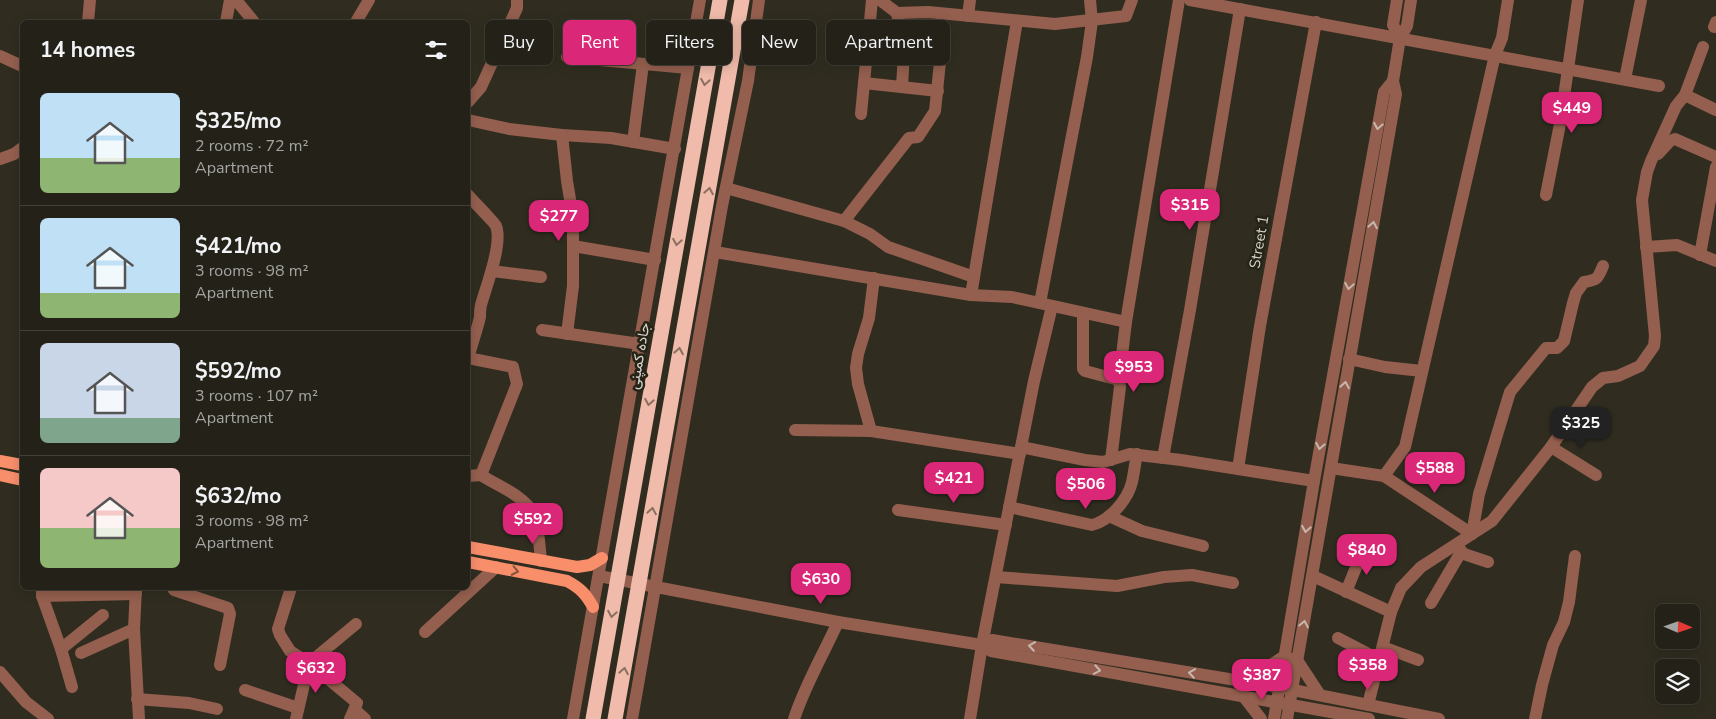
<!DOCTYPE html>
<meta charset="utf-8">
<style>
body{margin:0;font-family:"Nunito Sans",Vazirmatn,sans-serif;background:#302f25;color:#f1f3f6;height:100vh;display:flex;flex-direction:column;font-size:19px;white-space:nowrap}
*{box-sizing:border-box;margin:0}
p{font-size:16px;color:#a3a4a2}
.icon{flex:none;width:28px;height:28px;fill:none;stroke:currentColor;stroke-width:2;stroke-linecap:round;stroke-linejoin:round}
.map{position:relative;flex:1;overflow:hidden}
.drawer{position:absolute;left:20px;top:20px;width:450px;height:570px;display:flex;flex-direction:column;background:#242218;border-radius:8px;box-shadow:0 2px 12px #0003,0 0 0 1px #413f37}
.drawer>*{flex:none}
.top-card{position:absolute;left:485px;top:20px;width:475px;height:45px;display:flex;gap:10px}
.needle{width:32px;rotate:92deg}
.controls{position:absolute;left:1655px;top:604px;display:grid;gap:10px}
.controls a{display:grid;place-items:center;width:45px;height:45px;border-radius:8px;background:#242218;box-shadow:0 2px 12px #0003,0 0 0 1px #413f37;font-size:25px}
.price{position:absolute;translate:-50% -42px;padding:0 11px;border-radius:10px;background:#db2777;color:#fff;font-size:16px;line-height:32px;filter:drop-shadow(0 1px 2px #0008)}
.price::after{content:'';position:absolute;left:50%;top:30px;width:15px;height:11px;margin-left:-8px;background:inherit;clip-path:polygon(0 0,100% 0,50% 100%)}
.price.selected{background:#222;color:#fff}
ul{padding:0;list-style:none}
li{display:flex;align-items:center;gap:15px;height:125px;padding:0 20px}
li+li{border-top:1px solid #413f37}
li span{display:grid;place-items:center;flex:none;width:140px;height:100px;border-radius:8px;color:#555}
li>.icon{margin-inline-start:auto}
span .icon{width:60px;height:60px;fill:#fffc;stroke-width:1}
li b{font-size:21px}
h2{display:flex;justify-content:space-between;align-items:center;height:60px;padding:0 20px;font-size:21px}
.tag{padding:0 18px;border-radius:8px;background:#242218;box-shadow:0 2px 12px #0003,0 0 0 1px #413f37;font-size:18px;line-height:45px}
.tag.selected{background:#db2777;color:#fff}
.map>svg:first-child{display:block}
</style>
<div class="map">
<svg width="1716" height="719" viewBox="0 0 1716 719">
<rect width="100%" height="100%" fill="#302d20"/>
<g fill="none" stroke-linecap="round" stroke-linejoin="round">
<!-- minor -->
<g stroke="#945f4e" stroke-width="12">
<polyline points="236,0 254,22"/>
<polyline points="880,0 897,13 928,12 1055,24 1126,16 1132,0"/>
<polyline points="1190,0 1659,86"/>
<polyline points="1397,0 1393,25 1400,38"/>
<polyline points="897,13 904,52 902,87"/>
<polyline points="968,16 970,0"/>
<polyline points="88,22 90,0"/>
<polyline points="226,22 230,0"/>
<polyline points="356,22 369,0"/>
<polyline points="1714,27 1716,22"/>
<polyline points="0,56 22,66"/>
<polyline points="567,57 688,68"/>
<polyline points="1625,79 1641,0"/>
<polyline points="864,83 938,91"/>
<polyline points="1685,95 1716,110"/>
<polyline points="468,102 481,87 517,8 517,0"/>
<polyline points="861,114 872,0"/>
<polyline points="468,120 509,129 562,135 611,138 675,149"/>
<polyline points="562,135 567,181 573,217 573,246 655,260"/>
<polyline points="633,142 643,64"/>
<polyline points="1658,154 1670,141 1675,139 1716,157"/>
<polyline points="0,159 14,154 22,148"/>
<polyline points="726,188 844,221 870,234 888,247 974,277"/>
<path d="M468,195c4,5 27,28 28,31 7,17 -10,61 -15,79 -1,4 -1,8 -1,12 -3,13 -8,27 -12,41l45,9 4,17 -36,91"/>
<polyline points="1546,195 1560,124 1578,0"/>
<polyline points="844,221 909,138 918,137 935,111 941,52"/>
<polyline points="1646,247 1677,245 1716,261"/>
<polyline points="715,252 971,295 1012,297 1126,322"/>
<polyline points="1700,255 1716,167"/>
<polyline points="492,271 541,277"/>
<polyline points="971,295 1017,21"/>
<polyline points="1040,303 1087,57 1092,21 1090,0"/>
<polyline points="1083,313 1083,369 1085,371 1119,380"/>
<polyline points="542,330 640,344"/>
<polyline points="567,334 573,286 573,246"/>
<polyline points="1349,359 1385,367 1422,371"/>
<polyline points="795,430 871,431 1020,454"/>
<polyline points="871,431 858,384 856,368 858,354 869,318 874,278"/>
<polyline points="1021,447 1085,460 1103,462 1130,454 1181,460 1314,481"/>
<polyline points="1551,447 1596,475"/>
<polyline points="1163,458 1190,310 1240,9"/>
<polyline points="1111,460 1120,387 1119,380 1126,322 1179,0"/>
<path d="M1331,468l53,8 88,58 7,-40 31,-102 36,-44h11l7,-7 9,-38 3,-10 8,-11c14,-2 14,-4 19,-16"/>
<polyline points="1238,469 1260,326 1316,22"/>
<path d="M468,476l13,-1c18,12 41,19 53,39 4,7 6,37 7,47"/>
<polyline points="1384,476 1405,447 1495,55 1502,38 1508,0"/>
<path d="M1009,507l83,18c18,-4 36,-26 40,-43 2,-9 3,-18 5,-28"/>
<polyline points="898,510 1006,525"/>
<polyline points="1109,516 1142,531 1203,546"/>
<polyline points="1457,546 1464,554 1488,562"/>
<polyline points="599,576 838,622 982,645 991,651 1369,719"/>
<polyline points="1313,576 1391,612"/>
<polyline points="996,577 1117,586 1164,577 1192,575 1233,583"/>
<polyline points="42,588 42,596 61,649 72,687"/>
<polyline points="136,588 134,629 139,719"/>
<polyline points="173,588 174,590 228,608 230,614 220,665"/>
<polyline points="291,588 278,629 280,635 290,651 309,663 357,703 350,719"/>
<polyline points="1346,592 1363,550"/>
<polyline points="42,596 136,594"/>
<polyline points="1431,603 1461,552"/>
<polyline points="425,632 496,567"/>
<polyline points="1338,638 1380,660"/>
<polyline points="982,645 992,640 1278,687 1439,719"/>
<polyline points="1383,647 1418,660"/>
<polyline points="61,649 103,615"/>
<polyline points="81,653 134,629"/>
<polyline points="0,672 26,702 48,719"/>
<polyline points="1247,681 1283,657 1297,660 1320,695"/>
<polyline points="245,690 298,708"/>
<polyline points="1244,697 1261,719"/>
<polyline points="137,699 189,703 217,709"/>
<polyline points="1368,705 1391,612 1401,588 1421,567 1492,521 1551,447 1592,387 1603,378 1618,376 1640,366 1654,346 1655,336 1642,200 1647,172 1651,161 1676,106 1685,95 1703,47"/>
<polyline points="355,710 365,719"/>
<polyline points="296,719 309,663 356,624"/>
<polyline points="573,719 700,0"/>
<polyline points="632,719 722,206 748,81 759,0"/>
<path d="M794,719c11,-34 29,-64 44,-97"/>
<polyline points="970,719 982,645 1034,381 1052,306"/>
<polyline points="1274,719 1314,481 1384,92 1393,81"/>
<polyline points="1287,719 1396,94 1393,81 1400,38 1407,26 1411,0"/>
<polyline points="1535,719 1542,685 1553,645 1564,622 1569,602 1575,556"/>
</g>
<!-- major -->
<g stroke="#f98e6b" stroke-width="12">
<polyline points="0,461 22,465"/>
<polyline points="0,475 22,480"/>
<polyline points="468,547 577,567 590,565 602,558"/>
<path d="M468,562l99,19c13,7 19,13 26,26"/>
</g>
<!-- highway -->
<g stroke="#f0bbaa" stroke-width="15">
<polyline points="593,719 720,0"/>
<polyline points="615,719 742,0"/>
</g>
</g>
<!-- one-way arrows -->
<defs><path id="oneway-chevron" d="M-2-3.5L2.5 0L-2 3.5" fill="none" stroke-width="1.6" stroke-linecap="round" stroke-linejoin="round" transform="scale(1.25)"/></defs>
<g stroke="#8b7060">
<use href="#oneway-chevron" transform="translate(705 82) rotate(100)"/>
<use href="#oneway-chevron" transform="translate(709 191) rotate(-80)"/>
<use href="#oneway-chevron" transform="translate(677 242) rotate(100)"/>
<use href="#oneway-chevron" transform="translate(679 351) rotate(-80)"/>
<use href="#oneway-chevron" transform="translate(649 402) rotate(100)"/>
<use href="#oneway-chevron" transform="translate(652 511) rotate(-80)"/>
<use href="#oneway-chevron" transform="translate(612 614) rotate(100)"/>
<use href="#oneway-chevron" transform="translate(624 671) rotate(-80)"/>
</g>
<g stroke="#c6b7ac">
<use href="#oneway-chevron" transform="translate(1378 126) rotate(100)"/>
<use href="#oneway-chevron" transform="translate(1373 225) rotate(-80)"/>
<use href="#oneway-chevron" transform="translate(1349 286) rotate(100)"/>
<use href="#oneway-chevron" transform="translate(1345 385) rotate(-80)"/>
<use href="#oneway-chevron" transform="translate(1320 446) rotate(100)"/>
<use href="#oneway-chevron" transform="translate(1306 529) rotate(100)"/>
<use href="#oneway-chevron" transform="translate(1304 624) rotate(-79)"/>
<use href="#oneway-chevron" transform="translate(1032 646) rotate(-171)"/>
<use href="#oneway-chevron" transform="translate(1097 670) rotate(10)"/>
<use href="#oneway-chevron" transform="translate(1192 673) rotate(-171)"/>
</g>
<use stroke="#85543c" href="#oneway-chevron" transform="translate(515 571) rotate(12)"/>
<g text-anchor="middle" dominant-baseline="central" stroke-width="5" stroke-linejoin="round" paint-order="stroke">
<!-- street labels -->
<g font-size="15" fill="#d6d4cc" stroke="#262416">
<text transform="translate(1259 242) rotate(-80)">Street 1</text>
<text transform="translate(639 356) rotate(-80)">جاده کمپنی</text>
</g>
</g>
</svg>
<div class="controls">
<a><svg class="needle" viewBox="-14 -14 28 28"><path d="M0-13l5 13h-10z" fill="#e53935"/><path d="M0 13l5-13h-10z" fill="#a3a4a2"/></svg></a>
<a><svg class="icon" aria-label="layers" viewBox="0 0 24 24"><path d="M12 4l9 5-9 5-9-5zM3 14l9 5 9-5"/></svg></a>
</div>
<b class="price" style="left:1572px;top:134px">$449</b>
<b class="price" style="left:1190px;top:231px">$315</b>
<b class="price" style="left:559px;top:242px">$277</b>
<b class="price" style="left:1134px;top:393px">$953</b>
<b class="price selected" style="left:1581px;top:449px">$325</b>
<b class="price" style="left:1435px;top:494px">$588</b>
<b class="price" style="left:954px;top:504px">$421</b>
<b class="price" style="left:1086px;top:510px">$506</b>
<b class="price" style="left:533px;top:545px">$592</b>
<b class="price" style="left:1367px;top:576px">$840</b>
<b class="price" style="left:821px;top:605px">$630</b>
<b class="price" style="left:1368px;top:691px">$358</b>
<b class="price" style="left:316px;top:694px">$632</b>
<b class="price" style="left:1262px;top:701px">$387</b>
<div class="top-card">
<a class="tag">Buy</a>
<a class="tag selected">Rent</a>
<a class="tag">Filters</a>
<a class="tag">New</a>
<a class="tag">Apartment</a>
</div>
<section class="drawer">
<h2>14 homes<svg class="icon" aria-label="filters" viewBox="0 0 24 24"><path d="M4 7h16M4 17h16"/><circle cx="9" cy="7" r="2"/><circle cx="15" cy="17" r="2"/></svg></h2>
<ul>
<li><span style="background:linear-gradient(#bfe0f5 65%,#8fb573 0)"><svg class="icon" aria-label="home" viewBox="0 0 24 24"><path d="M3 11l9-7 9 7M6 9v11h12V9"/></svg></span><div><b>$325/mo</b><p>2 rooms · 72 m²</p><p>Apartment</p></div></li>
<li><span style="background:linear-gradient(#bfe0f5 75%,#8fb573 0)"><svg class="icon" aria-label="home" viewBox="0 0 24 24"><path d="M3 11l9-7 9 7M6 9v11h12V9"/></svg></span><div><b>$421/mo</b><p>3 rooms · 98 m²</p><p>Apartment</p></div></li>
<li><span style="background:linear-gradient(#c9d6e8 75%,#7fa58c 0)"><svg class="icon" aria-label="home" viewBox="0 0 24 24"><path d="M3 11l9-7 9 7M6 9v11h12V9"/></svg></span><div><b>$592/mo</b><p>3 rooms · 107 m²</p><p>Apartment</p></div></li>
<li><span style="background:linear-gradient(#f6c9c9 60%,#8fb573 0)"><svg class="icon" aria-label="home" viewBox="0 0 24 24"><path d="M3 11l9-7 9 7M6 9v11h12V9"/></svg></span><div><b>$632/mo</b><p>3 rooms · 98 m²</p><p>Apartment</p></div></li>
</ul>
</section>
</div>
